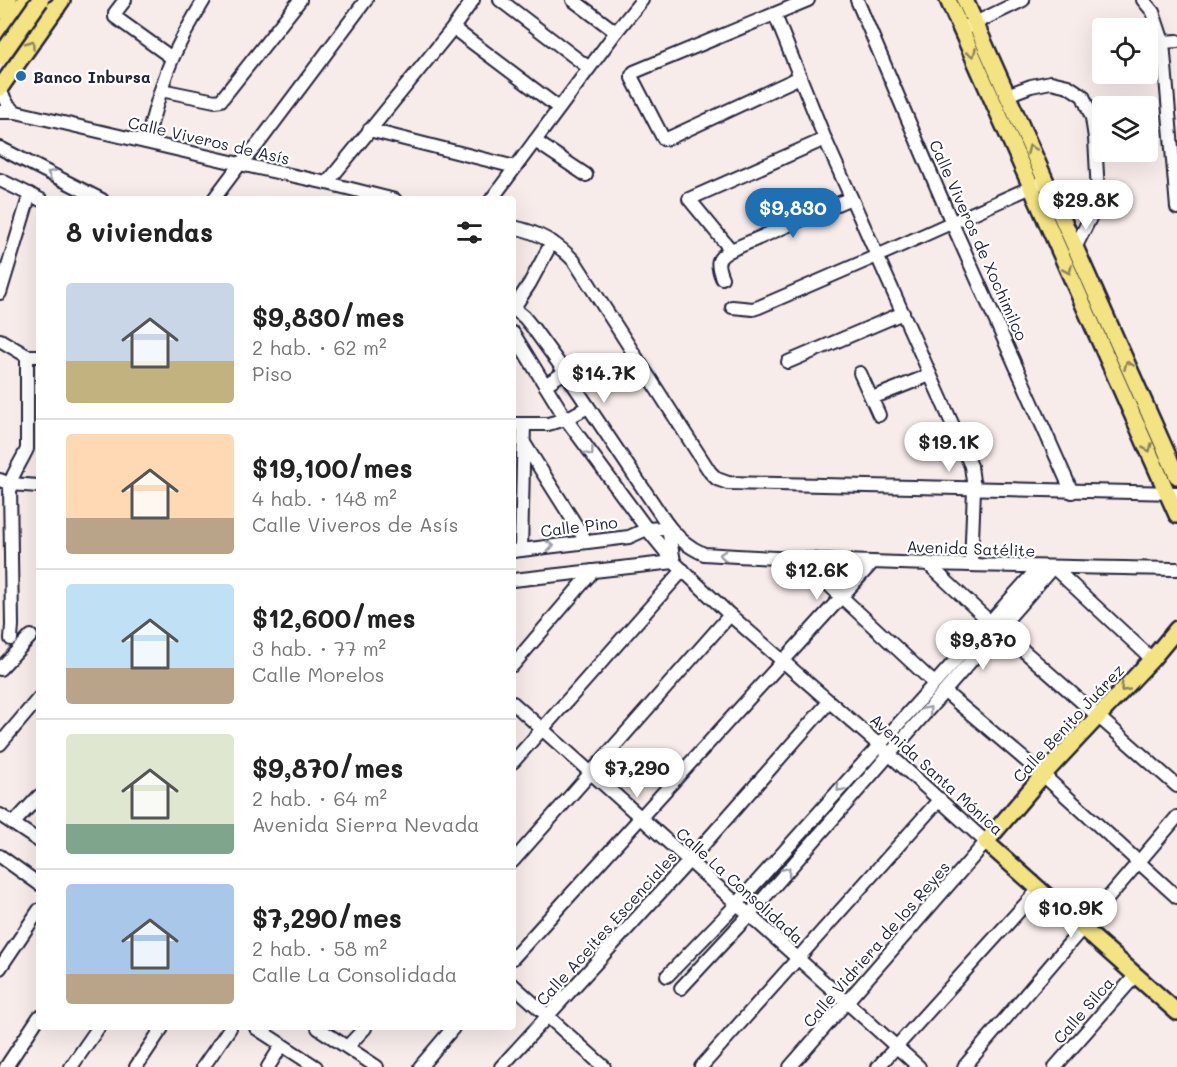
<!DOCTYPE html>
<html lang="es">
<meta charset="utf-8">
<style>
body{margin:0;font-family:Mali,sans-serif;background:#f2f2f2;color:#222;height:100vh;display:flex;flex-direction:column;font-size:22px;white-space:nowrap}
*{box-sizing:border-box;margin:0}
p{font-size:20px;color:#767676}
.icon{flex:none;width:33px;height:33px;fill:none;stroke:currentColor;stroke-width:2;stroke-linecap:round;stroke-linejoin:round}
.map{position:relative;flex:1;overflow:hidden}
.details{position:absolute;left:36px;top:196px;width:480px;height:834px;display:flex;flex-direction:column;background:#fff;border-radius:6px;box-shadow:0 6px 24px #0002}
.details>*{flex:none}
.fabs{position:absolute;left:1092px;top:18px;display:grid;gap:12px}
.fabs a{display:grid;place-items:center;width:66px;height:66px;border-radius:6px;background:#fff;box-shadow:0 6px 24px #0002;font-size:30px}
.price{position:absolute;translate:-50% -51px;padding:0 14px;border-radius:21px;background:#fff;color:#222;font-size:20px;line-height:39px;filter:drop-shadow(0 2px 3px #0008)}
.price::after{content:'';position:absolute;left:50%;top:36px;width:18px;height:14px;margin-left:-9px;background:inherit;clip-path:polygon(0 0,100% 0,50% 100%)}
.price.on{background:#1f6fb2;color:#fff}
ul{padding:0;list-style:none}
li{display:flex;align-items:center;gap:18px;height:150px;padding:0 30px}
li+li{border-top:2px solid #e0e0e0}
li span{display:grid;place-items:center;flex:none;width:168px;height:120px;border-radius:6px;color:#555}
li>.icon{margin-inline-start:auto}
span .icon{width:72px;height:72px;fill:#fffc;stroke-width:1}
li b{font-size:26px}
h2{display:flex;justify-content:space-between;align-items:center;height:72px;padding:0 30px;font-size:26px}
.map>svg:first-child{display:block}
</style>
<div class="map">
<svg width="1177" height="1067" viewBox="0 0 1177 1067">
<rect width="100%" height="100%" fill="#f8eceb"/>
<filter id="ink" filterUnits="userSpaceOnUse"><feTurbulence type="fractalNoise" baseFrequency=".0167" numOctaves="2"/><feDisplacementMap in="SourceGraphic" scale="12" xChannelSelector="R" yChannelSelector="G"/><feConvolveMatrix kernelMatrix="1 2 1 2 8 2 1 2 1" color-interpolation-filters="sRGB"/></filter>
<g filter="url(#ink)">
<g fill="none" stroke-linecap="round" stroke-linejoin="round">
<defs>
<g id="minor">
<polyline points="125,0 115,13 115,17 172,58"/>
<polyline points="500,0 589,68"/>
<polyline points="573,0 616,32"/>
<polyline points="857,0 952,223 1072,492"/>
<polyline points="1143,0 1153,12 1163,42 1177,208"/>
<polyline points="775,15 825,139 971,466 974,489 971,565"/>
<polyline points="967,27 1023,0"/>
<polyline points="453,28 559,108"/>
<polyline points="1163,42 1177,41"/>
<polyline points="800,77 669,138 664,139 662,136 632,78 632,75 634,72 808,0"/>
<polyline points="161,90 215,101 221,100 300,0"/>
<polyline points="0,91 8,105 16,112"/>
<polyline points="1007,95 1031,86 1051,82 1068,86 1083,96 1092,118 1095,138 1098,193 1095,208 1075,248"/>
<polyline points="0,112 16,112 240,164 327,183 395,200"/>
<polyline points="369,130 515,167"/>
<polyline points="535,141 586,175"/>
<path d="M146,142c8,-28 15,-58 27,-85 9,-20 20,-38 31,-57"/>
<polyline points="0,148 102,200"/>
<polyline points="0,180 41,200"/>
<polyline points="327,183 453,28 473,0"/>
<polyline points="213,200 240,164 258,144 366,0"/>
<polyline points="491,200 616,32 642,0"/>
<path d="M513,227c25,5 45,16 62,35l135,210 7,7 11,4 449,10"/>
<polyline points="731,250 689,199 825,139"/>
<path d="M722,278c-6,-15 -6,-20 9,-28l120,-52"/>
<polyline points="0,293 30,194"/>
<polyline points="732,307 753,309 759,307 877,256 1038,184"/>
<polyline points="513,308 524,317 533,328 565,372 667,524 674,561"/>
<polyline points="513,309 530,283 552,242"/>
<polyline points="513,333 566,419 647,529 674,562 730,615 879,745 986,842 790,1067"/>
<polyline points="0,340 27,356 39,356"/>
<polyline points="788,362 903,313"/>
<polyline points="860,373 879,415"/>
<polyline points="545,385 565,372"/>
<polyline points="872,398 930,375"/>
<polyline points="513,424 548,424 566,419 588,407"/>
<polyline points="524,443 586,541"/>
<polyline points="0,480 10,484 39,486"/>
<path d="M667,524c11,14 21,23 37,30 157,10 315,12 473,15"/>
<polyline points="521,550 524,424"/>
<polyline points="513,551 629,537 647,529 662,528 667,524"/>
<polyline points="802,560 934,683"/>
<polyline points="927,563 990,622"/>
<polyline points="513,580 674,562"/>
<polyline points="999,629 1177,786"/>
<path d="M11,639l1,-14 -2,-141c4,-13 11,-22 17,-35v-93"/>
<polyline points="513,665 593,571"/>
<polyline points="0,669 31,636"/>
<polyline points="945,692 1043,775 1177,897"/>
<polyline points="513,703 919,1067"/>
<polyline points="0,744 39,698"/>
<polyline points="513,762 683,570"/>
<polyline points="0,815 39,841"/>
<polyline points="13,824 39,796"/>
<polyline points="0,856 39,884"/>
<polyline points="513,861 730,615"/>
<polyline points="513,958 873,562"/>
<polyline points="0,968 39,910"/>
<polyline points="667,976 737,904 1039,567"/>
<polyline points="513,985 604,1067"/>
<polyline points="681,988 749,915 1053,567 1152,659"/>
<polyline points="256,1028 316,1067"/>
<polyline points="318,1028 377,1067"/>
<polyline points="347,1047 365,1028"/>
<polyline points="6,1067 39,1017"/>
<polyline points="71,1067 98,1028"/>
<polyline points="136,1067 162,1028"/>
<polyline points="203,1067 230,1028"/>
<polyline points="268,1067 282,1045"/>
<polyline points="420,1067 453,1028"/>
<polyline points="501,1067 689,861 829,702"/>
<polyline points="701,1067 940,799"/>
<polyline points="878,1067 1039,889"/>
<polyline points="964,1067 1177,817"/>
<polyline points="1055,1067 1136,975"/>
</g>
<g id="major">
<polyline points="948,0 1177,515"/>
<polyline points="965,0 1177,476"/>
<polyline points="0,88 62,0"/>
<polyline points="1177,629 1152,659 1043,775 986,842 1177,1012"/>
</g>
<g id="highway">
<polyline points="0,11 8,0"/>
<polyline points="0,35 26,0"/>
<polyline points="0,39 56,8"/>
</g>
</defs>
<!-- minor casing -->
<use href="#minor" stroke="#22223b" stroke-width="16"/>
<!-- major casing -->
<use href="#major" stroke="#22223b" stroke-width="20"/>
<!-- highway casing -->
<use href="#highway" stroke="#22223b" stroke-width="21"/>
<!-- minor -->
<use href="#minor" stroke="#fff" stroke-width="12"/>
<!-- major -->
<use href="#major" stroke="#f4e382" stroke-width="15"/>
<!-- highway -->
<use href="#highway" stroke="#f4e382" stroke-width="16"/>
<defs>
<polyline id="highway-bridge" points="0,57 40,0"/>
</defs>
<!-- highway-bridge casing -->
<use href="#highway-bridge" stroke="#22223b" stroke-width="21" stroke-linecap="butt"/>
<!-- highway-bridge -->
<use href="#highway-bridge" stroke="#f4e382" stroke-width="16"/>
</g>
<!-- one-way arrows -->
<defs><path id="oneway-chevron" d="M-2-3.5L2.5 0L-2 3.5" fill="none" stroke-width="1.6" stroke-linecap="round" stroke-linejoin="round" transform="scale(1.5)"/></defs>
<g stroke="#8b825e">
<use href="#oneway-chevron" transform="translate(31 44) rotate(-55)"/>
<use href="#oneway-chevron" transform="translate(972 53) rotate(66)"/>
<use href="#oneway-chevron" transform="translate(1031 149) rotate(-114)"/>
<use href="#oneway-chevron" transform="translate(1068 270) rotate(66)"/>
<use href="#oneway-chevron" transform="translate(1128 365) rotate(-114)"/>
<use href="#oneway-chevron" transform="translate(1148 448) rotate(66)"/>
<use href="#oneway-chevron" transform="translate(1124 688) rotate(134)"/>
</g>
<g stroke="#9c9ca7">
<use href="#oneway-chevron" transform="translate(51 174) rotate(-153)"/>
<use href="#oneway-chevron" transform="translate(590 452) rotate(54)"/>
<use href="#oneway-chevron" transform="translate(550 546) rotate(-7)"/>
<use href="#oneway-chevron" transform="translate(723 555) rotate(-176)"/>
<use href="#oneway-chevron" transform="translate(928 710) rotate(-49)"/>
<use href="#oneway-chevron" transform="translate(840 788) rotate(132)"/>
<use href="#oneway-chevron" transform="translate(787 871) rotate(-49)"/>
</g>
</g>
<!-- markers -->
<circle fill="#1f6fb2" stroke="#fff" stroke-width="2" cx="21" cy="76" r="6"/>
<g text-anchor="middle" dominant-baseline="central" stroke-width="4.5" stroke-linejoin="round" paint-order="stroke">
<!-- poi labels -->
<g font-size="16" font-weight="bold" fill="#22223b" stroke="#fff" text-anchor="start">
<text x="33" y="76">Banco Inbursa</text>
</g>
<!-- street labels -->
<g font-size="16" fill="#22223b" stroke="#fff">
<text transform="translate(209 140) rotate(13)">Calle Viveros de Asís</text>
<text transform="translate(979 240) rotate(66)">Calle Viveros de Xochimilco</text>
<text transform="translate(579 526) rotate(-7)">Calle Pino</text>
<text transform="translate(971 548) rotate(2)">Avenida Satélite</text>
<text transform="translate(1068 723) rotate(-47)">Calle Benito Juárez</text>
<text transform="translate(937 774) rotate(42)">Avenida Santa Mónica</text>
<text transform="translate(740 885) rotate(42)">Calle La Consolidada</text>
<text transform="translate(606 928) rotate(-48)">Calle Aceites Escenciales</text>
<text transform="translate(876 944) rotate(-49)">Calle Vidriera de los Reyes</text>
<text transform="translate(1083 1010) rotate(-49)">Calle Silca</text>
</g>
</g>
</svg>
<div class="fabs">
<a><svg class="icon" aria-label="locate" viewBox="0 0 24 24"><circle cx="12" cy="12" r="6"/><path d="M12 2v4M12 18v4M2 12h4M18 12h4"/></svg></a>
<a><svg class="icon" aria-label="layers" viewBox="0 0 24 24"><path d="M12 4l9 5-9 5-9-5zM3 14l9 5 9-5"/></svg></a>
</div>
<b class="price" style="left:1086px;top:231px">$29.8K</b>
<b class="price on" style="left:793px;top:239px">$9,830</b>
<b class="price" style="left:604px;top:404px">$14.7K</b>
<b class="price" style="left:949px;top:473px">$19.1K</b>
<b class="price" style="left:817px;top:601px">$12.6K</b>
<b class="price" style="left:983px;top:671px">$9,870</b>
<b class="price" style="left:637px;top:799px">$7,290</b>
<b class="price" style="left:1071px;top:939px">$10.9K</b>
<section class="details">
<h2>8 viviendas<svg class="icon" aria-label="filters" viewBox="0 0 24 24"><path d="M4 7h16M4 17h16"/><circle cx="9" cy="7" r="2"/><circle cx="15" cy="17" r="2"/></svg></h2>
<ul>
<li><span style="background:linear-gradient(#c9d6e8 65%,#c2b280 0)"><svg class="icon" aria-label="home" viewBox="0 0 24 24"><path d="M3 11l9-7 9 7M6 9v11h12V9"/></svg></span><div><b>$9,830/mes</b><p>2 hab. · 62 m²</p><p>Piso</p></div></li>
<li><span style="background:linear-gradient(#ffd9b3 70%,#b9a48a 0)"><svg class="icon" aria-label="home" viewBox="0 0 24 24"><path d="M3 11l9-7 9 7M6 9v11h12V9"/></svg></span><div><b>$19,100/mes</b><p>4 hab. · 148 m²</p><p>Calle Viveros de Asís</p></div></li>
<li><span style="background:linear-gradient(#bfe0f5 70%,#b9a48a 0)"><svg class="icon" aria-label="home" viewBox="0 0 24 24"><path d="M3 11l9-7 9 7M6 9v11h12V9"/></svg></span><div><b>$12,600/mes</b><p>3 hab. · 77 m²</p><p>Calle Morelos</p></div></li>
<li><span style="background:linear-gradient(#dfe7d0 75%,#7fa58c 0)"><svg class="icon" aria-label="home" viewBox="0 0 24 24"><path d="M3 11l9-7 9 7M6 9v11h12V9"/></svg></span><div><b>$9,870/mes</b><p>2 hab. · 64 m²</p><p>Avenida Sierra Nevada</p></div></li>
<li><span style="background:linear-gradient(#a9c7e8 75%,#b9a48a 0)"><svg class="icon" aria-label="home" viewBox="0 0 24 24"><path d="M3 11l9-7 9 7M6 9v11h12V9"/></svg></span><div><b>$7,290/mes</b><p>2 hab. · 58 m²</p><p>Calle La Consolidada</p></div></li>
</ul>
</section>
</div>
